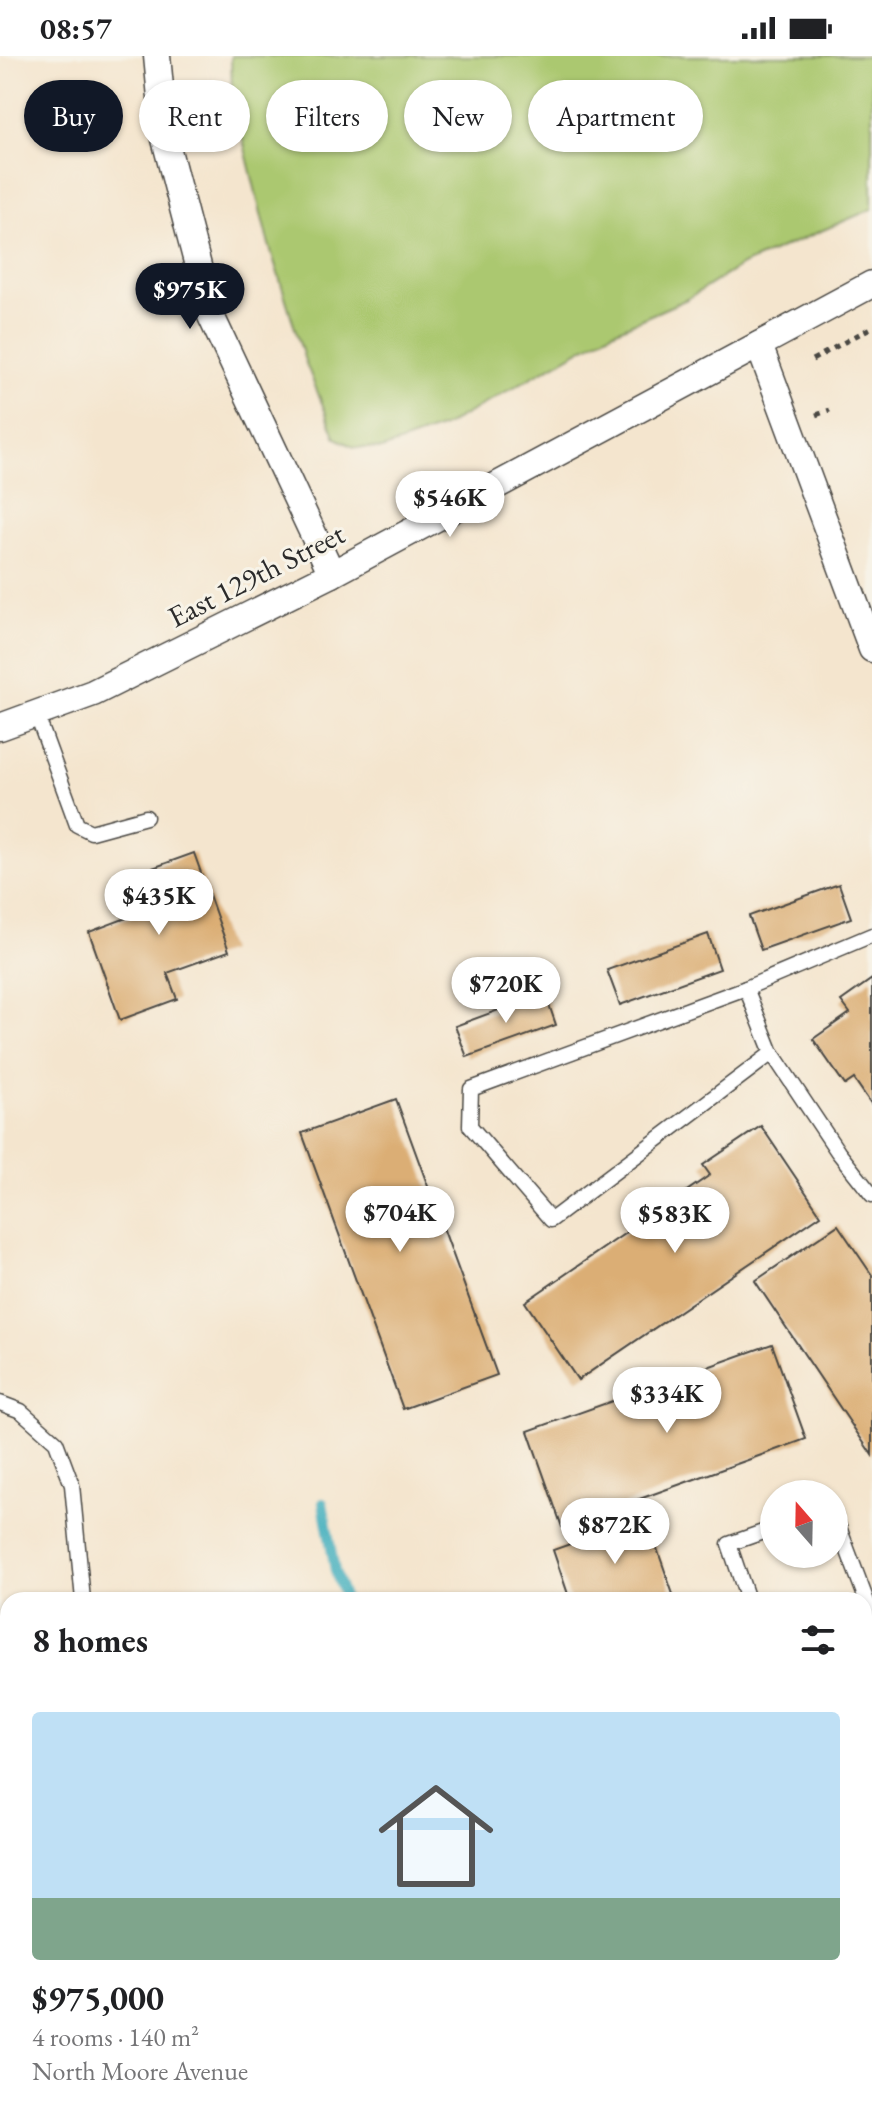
<!DOCTYPE html>
<meta charset="utf-8">
<style>
body{margin:0;font-family:"EB Garamond",serif;background:#f6f6f6;color:#202124;height:100vh;display:flex;flex-direction:column;font-size:30px;white-space:nowrap}
*{box-sizing:border-box;margin:0}
p{font-size:26px;color:#757577}
.icon{flex:none;width:44px;height:44px;fill:none;stroke:currentColor;stroke-width:2;stroke-linecap:round;stroke-linejoin:round}
.map{position:relative;flex:1;overflow:hidden}
.details{position:absolute;left:0px;top:1536px;width:872px;height:536px;display:flex;flex-direction:column;background:#fff;border-radius:24px 24px 0 0;box-shadow:0 2px 6px #0004}
.details>*{flex:none}
.top-card{position:absolute;left:24px;top:24px;width:824px;height:72px;display:flex;gap:16px}
.needle{width:52px;rotate:340deg}
.controls{position:absolute;left:760px;top:1424px;display:grid;gap:16px}
.controls a{display:grid;place-items:center;width:88px;height:88px;border-radius:50%;background:#fff;box-shadow:0 2px 6px #0004;font-size:40px}
.price{position:absolute;translate:-50% -68px;padding:0 18px;border-radius:28px;background:#fff;color:#222;font-size:26px;line-height:52px;filter:drop-shadow(0 2px 4px #0008)}
.price::after{content:'';position:absolute;left:50%;top:48px;width:24px;height:18px;margin-left:-12px;background:inherit;clip-path:polygon(0 0,100% 0,50% 100%)}
.price.selected{background:#111827;color:#fff}
ul{padding:0;list-style:none}
li{display:grid;align-content:center;gap:16px;height:424px;padding:0 32px}
li span{display:grid;place-items:center;height:248px;border-radius:8px;color:#555}
li>.icon{margin-inline-start:auto}
span .icon{width:144px;height:144px;fill:#fffc;stroke-width:1}
li b{font-size:34px}
h2{display:flex;justify-content:space-between;align-items:center;height:96px;padding:0 32px;font-size:34px}
.chip{padding:0 28px;border-radius:36px;background:#fff;box-shadow:0 2px 6px #0004;font-size:28px;line-height:72px}
.chip.selected{background:#111827;color:#fff}
.status{display:flex;justify-content:space-between;align-items:center;height:56px;padding:0 40px;background:#fff;direction:ltr}
.status svg{height:22px;fill:currentColor}
.map>svg:first-child{display:block}
</style>
<div class="status"><b>08:57</b><svg viewBox="0 0 49 12"><path d="M0 12V9h3v3zM5 12V6h3v6zM10 12V3h3v9zM15 12V0h3v12zM26 1h20v11H26zM47 4h2v5h-2z"/></svg></div>
<div class="map">
<svg width="872" height="2072" viewBox="0 0 872 2072">
<rect width="100%" height="100%" fill="#f7f3e8"/>
<filter id="ink" filterUnits="userSpaceOnUse"><feTurbulence type="fractalNoise" baseFrequency=".0125" numOctaves="2"/><feDisplacementMap in="SourceGraphic" scale="16" xChannelSelector="R" yChannelSelector="G"/><feConvolveMatrix kernelMatrix="1 2 1 2 8 2 1 2 1" color-interpolation-filters="sRGB"/></filter>
<filter id="wash" filterUnits="userSpaceOnUse"><feTurbulence type="fractalNoise" baseFrequency=".006" numOctaves="4" result="noise"/><feDisplacementMap in="SourceGraphic" scale="32" xChannelSelector="R" yChannelSelector="G"/><feGaussianBlur stdDeviation="1.8" result="paint"/><feColorMatrix in="noise" values="0 0 0 0 0 0 0 0 0 0 0 0 0 0 0 0 0 1.4 0 .05"/><feComposite in="paint" operator="in"/></filter>
<g filter="url(#wash)">
<rect width="100%" height="100%" fill="#f4e5ce"/>
<!-- green -->
<polygon fill="#abc86f" stroke="#6b7a4d" stroke-width="2" points="231,0 872,0 872,153 742,209 687,243 612,276 443,371 382,393 354,391 336,382 305,305 267,182 232,39"/>
<g fill="none" stroke-linecap="round" stroke-linejoin="round">
<!-- stream -->
<g stroke="#40aebd" stroke-width="10">
<polyline points="323,1447 335,1515 345,1544"/>
<polyline points="652,2064 656,2072"/>
</g>
</g>
<g id="blocks">
<!-- building -->
<g fill="#dbae74">
<polygon points="194,797 229,895 167,917 177,943 120,964 89,876 145,855 133,819"/>
<polygon points="839,828 851,862 761,894 749,860"/>
<polygon points="708,878 720,913 620,949 607,914"/>
<polygon points="872,923 872,1049 854,1023 845,1029 813,983 850,957 841,945"/>
<polygon points="545,937 556,969 467,1001 455,970"/>
<polygon points="396,1043 497,1319 403,1353 302,1077"/>
<polygon points="761,1070 821,1159 578,1324 525,1246 710,1119 703,1109"/>
<polygon points="838,1169 872,1219 872,1399 755,1225"/>
<polygon points="772,1288 806,1383 562,1471 528,1375"/>
<polygon points="646,1461 675,1544 570,1544 553,1494"/>
<polygon points="8,1818 8,2010 0,2011 0,1819"/>
<polygon points="735,2064 817,2064 819,2072 736,2072"/>
</g>
</g>
</g>
<g filter="url(#ink)">
<use href="#blocks" fill-opacity="0" stroke="#494743" stroke-width="2"/>
<g fill="none" stroke-linecap="round" stroke-linejoin="round">
<defs>
<g id="lane">
<polyline points="36,657 77,769 91,776 146,761"/>
<polyline points="746,932 772,997 838,1096 872,1139"/>
<polyline points="772,997 551,1164 470,1070 471,1033 746,932 872,879"/>
<polyline points="0,1347 21,1355 56,1386 72,1429 83,1544"/>
<polyline points="834,1458 872,1559"/>
<polyline points="748,1544 729,1488 774,1472"/>
<polyline points="864,1659 872,1656"/>
<polyline points="0,1788 8,1789"/>
<polyline points="0,2041 8,2042"/>
<polyline points="101,2064 102,2072"/>
<polyline points="170,2064 171,2072"/>
</g>
<g id="street">
<polyline points="157,0 165,83 211,260 332,518"/>
<polyline points="759,289 872,593"/>
<polyline points="0,671 93,637 332,518 872,228"/>
<polyline points="864,1913 872,1889"/>
<polyline points="864,2042 871,2072"/>
</g>
</defs>
<!-- lane casing -->
<use href="#lane" stroke="#494743" stroke-width="17"/>
<!-- street casing -->
<use href="#street" stroke="#494743" stroke-width="29"/>
<!-- path -->
<g stroke="#494743" stroke-width="5" stroke-dasharray="6 6" stroke-linecap="butt">
<polyline points="812,304 872,271"/>
<polyline points="816,359 830,354"/>
</g>
<!-- lane -->
<use href="#lane" stroke="#fff" stroke-width="14"/>
<!-- street -->
<use href="#street" stroke="#fff" stroke-width="26"/>
</g>
</g>
<g text-anchor="middle" dominant-baseline="central" stroke-width="6" stroke-linejoin="round" paint-order="stroke">
<!-- street labels -->
<g font-size="30" fill="#2b2b2b" stroke="#f7f3e8">
<text transform="translate(256 519) rotate(-27)">East 129th Street</text>
</g>
</g>
</svg>
<div class="controls">
<a><svg class="needle" viewBox="-14 -14 28 28"><path d="M0-13l5 13h-10z" fill="#e53935"/><path d="M0 13l5-13h-10z" fill="#757577"/></svg></a>
</div>
<b class="price selected" style="left:190px;top:275px">$975K</b>
<b class="price" style="left:450px;top:483px">$546K</b>
<b class="price" style="left:159px;top:881px">$435K</b>
<b class="price" style="left:506px;top:969px">$720K</b>
<b class="price" style="left:400px;top:1198px">$704K</b>
<b class="price" style="left:675px;top:1199px">$583K</b>
<b class="price" style="left:667px;top:1379px">$334K</b>
<b class="price" style="left:615px;top:1510px">$872K</b>
<div class="top-card">
<a class="chip selected">Buy</a>
<a class="chip">Rent</a>
<a class="chip">Filters</a>
<a class="chip">New</a>
<a class="chip">Apartment</a>
</div>
<section class="details">
<h2>8 homes<svg class="icon" aria-label="filters" viewBox="0 0 24 24"><path d="M4 7h16M4 17h16"/><circle cx="9" cy="7" r="2"/><circle cx="15" cy="17" r="2"/></svg></h2>
<ul>
<li><span style="background:linear-gradient(#bfe0f5 75%,#7fa58c 0)"><svg class="icon" aria-label="home" viewBox="0 0 24 24"><path d="M3 11l9-7 9 7M6 9v11h12V9"/></svg></span><div><b>$975,000</b><p>4 rooms · 140 m²</p><p>North Moore Avenue</p></div></li>
</ul>
</section>
</div>
